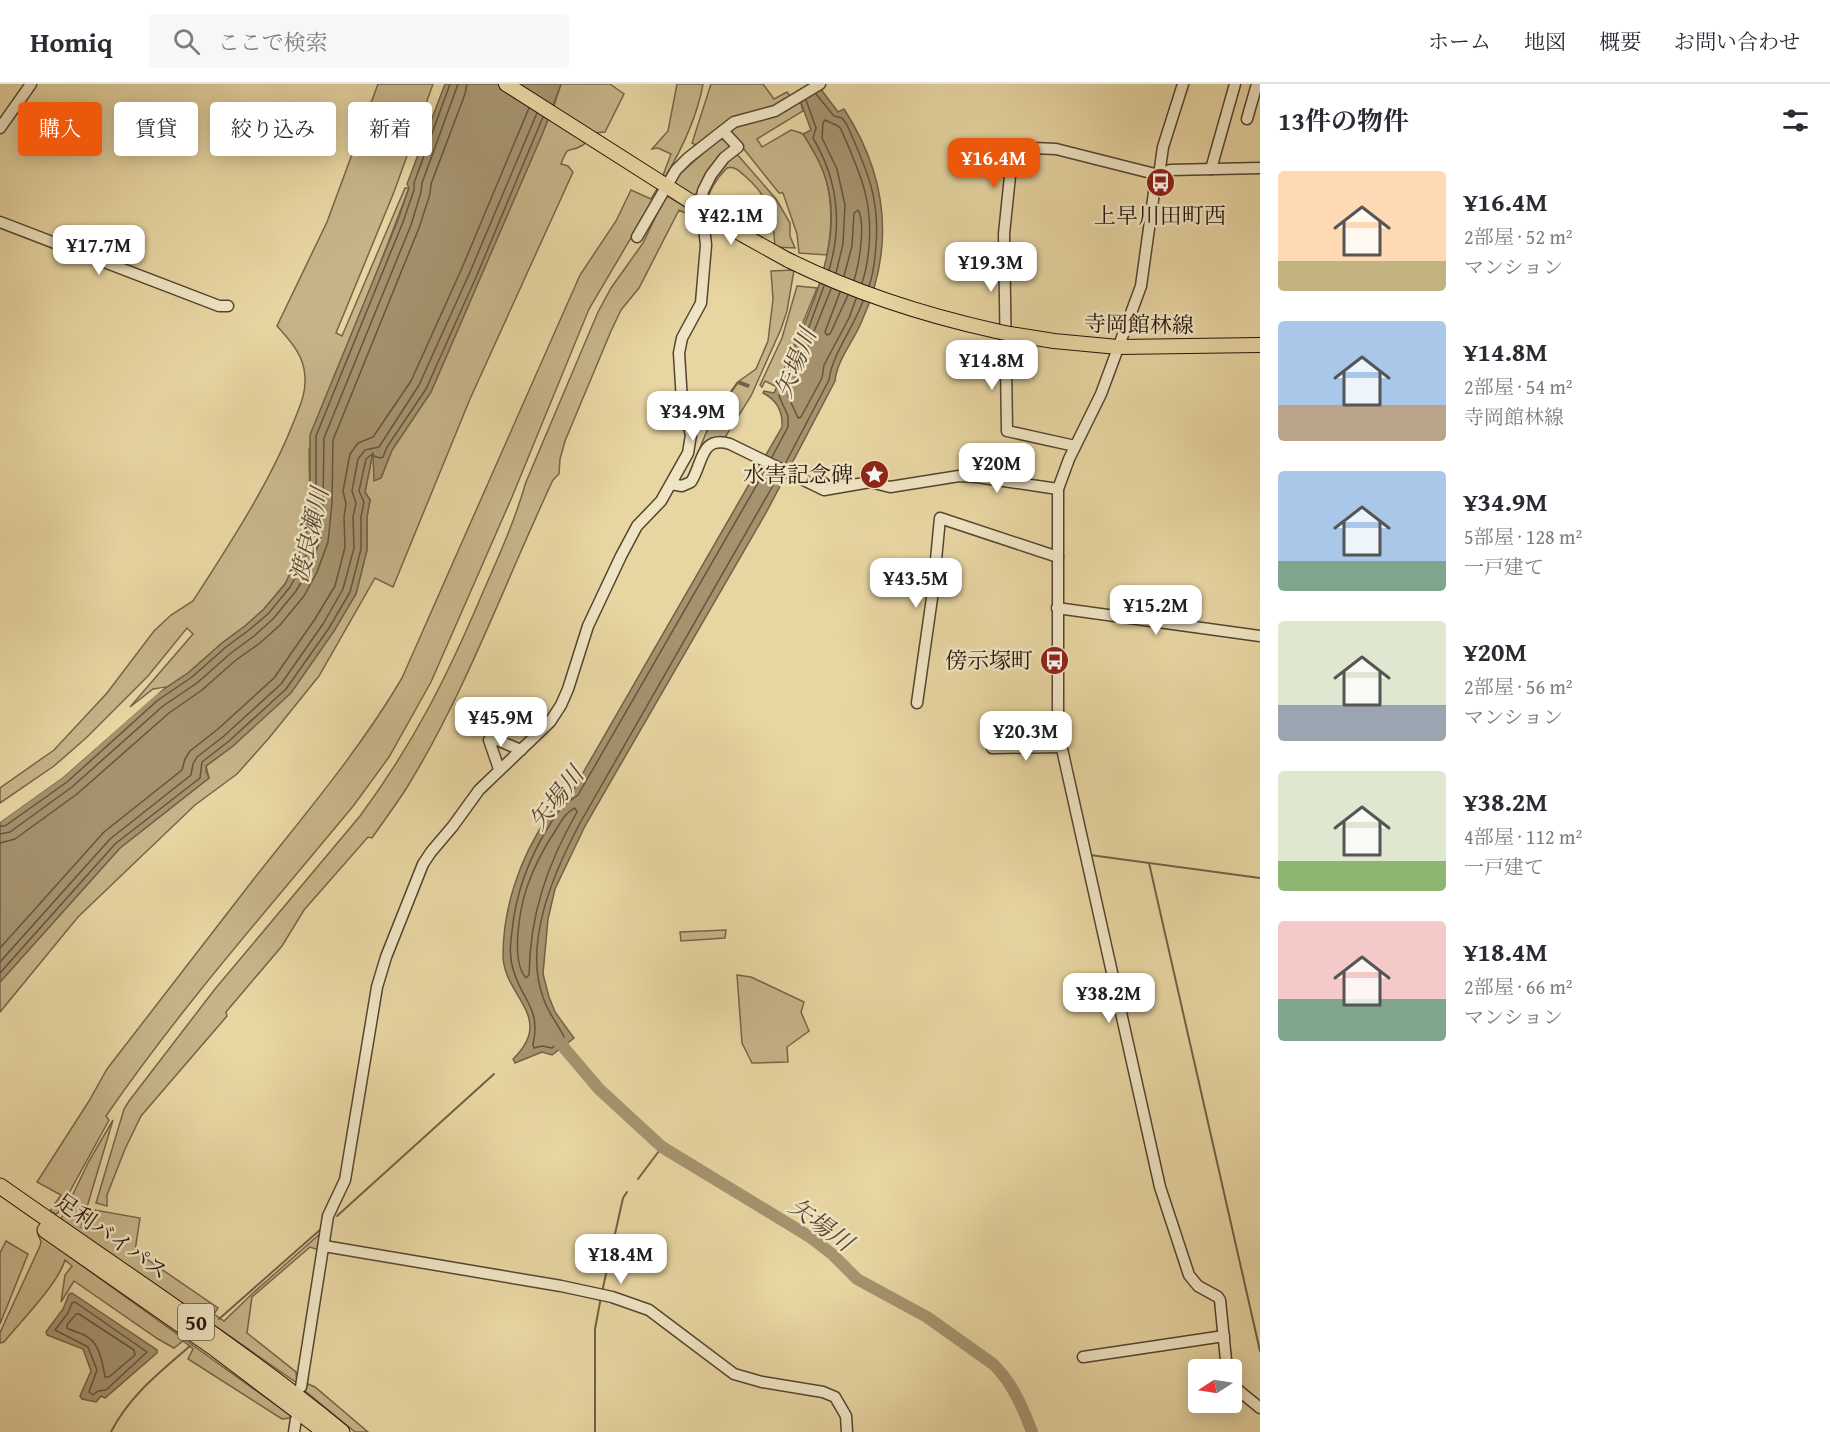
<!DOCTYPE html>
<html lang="ja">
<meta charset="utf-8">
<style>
body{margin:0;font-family:"Gentium Book Plus","Noto Serif JP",serif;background:#f7f7f7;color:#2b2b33;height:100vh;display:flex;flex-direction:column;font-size:22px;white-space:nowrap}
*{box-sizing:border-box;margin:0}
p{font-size:20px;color:#7c7c81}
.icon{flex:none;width:33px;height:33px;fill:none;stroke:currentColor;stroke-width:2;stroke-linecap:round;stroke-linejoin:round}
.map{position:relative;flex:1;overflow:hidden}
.drawer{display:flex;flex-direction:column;background:#fff;width:570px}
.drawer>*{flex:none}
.guide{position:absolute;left:18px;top:18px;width:570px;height:54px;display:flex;gap:12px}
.needle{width:39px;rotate:258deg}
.fabs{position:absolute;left:1188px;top:1275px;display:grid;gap:12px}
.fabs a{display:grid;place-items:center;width:54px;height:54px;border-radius:6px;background:#fff;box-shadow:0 3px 15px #0003;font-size:30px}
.price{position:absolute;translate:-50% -51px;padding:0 14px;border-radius:12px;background:#fff;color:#222;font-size:20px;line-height:39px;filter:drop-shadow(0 2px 3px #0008)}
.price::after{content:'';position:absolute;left:50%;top:36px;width:18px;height:14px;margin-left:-9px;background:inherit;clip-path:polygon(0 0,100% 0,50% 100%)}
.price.selected{background:#ea580c;color:#fff}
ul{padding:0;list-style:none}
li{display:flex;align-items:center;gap:18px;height:150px;padding:0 18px}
li span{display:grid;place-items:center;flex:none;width:168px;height:120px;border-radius:6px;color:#555}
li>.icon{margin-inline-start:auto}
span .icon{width:72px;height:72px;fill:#fffc;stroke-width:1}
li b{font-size:26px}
h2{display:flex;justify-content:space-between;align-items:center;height:72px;padding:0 18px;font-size:26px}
.chip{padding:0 21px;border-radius:6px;background:#fff;box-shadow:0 3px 15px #0003;font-size:21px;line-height:54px}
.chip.selected{background:#ea580c;color:#fff}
header{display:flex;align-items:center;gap:36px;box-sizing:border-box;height:84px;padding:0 30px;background:#fff;border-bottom:2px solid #e1e1e2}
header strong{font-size:28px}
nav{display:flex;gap:33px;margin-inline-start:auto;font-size:21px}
.search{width:420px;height:54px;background:#f7f7f7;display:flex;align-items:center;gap:15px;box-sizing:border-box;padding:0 21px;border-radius:6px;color:#7c7c81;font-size:22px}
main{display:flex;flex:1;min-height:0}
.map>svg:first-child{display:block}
</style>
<header>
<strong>Homiq</strong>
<div class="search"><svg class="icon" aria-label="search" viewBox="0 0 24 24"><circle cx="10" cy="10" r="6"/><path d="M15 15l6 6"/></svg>ここで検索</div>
<nav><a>ホーム</a><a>地図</a><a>概要</a><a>お問い合わせ</a></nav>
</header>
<main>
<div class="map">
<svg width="1260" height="1348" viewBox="0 0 1260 1348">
<rect width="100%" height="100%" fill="#e7d5a2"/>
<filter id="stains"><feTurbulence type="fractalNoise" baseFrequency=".00333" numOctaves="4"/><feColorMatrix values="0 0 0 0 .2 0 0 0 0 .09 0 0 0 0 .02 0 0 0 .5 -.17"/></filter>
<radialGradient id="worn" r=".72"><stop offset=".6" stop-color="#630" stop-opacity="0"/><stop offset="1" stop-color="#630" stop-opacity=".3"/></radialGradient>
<!-- green -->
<g fill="#c6b488" stroke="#766448" stroke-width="1.5">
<path d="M378,0h55l-39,108 -58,141 6,3 63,-148h4l-100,262 1,53 -4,36 -9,24 -12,21 -21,25 -19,17 -23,17 -34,30 -21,14 -14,2 -23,18 63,-73 -6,-6 -39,48 -62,62 -32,28 -54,37v-15l54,-38 53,-57 47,-62 17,-16 22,-14c36,-56 77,-118 101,-180 6,-15 12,-28 11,-44 -1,-22 -14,-35 -28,-51l50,-104z"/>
<path d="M561,0h49l14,10 -19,38 -11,1c-3,4 -7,9 -11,12 -14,9 -14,-3 -22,19l7,2 5,6 -103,227 -77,188 -18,-9 -56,98 -50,62 -32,36 -42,31 -117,112 -78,95v-30l120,-134 89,-70 -3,-12 27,-20 25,-25 98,-127 11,-44v-33l3,-17 -5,-8 9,-45 1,33 6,-2 11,-28 39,-58 123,-286z"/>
<path d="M677,0h26c-6,34 -21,65 -39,95l-2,-1 9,-24 -13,-6 -6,1 16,-18z"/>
<polygon points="711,0 763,0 774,15 787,8 792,15 698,62 692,59"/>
<path d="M800,16l3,11 -46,28 5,8 29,-17c3,1 10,2 13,5 3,2 5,8 7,11 22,33 23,72 16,109l-28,-2 -2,-19 -14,-41h-4l-48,-60 1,-6z"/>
<polygon points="722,55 729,59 730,64 692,115 674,103 672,97 718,56"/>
<path d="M736,69l40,46 14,24v13l5,12 -20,-1c-2,-30 -5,-49 -28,-69 -7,-6 -11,-12 -20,-10 -12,12 -17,22 -22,38 3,-26 13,-35 31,-53z"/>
<path d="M657,105l1,3 -69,117 -77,188 -81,185 -42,75 -35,48c-84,102 -173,202 -248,311l3,4 -51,93 -2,1 -6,-3 11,-16 -24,-13 52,-81 18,-32c49,-63 97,-126 146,-189 52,-66 106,-129 149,-202l178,-403 36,-54 15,-31 20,9z"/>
<path d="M666,111l21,13 -2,5 -6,-3 -40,78 -18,22 -10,21 -46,110 -5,18 -1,15 -6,6c-49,104 -87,212 -147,309 -11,17 -23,33 -34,49l-4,-1 -64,73 -22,36 -56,66 1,4 -86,100 -16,33 -18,46v11l-11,-3 28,-94 5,-8 86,-112 145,-173c54,-73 88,-141 123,-224 16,-36 32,-72 43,-110l72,-170 13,-24 32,-45z"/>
<path d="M794,186l-7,41 -6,18 -30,67 -27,43 -25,12c8,-25 22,-47 38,-68l11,4 1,-2 -10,-4 17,-12 12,-28 5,-42 -2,-28z"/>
<polygon points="797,202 817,204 777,303 765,297 762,303 760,301 782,254"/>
<polygon points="726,846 725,854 681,857 680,848"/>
<polygon points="737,891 751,893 804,918 801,928 809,947 787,963 788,978 752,979 742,959"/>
<polygon points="113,1036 81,1143 87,1147 90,1133 95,1126 140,1134 135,1167 218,1224 214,1230 224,1237 253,1209 322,1148 319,1166 310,1163 252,1213 247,1249 296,1288 297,1299 61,1135 89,1077"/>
<path d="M38,1150l252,181v3l-8,1 -94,-60 5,-10 -10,-8 -9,7 -16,-9 -84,-58 -13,21 4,-27 7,-9 -7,-6c-7,24 -44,61 -61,82l-4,1v-10l3,-7 37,-80 1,-4z"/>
<polygon points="6,1157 28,1170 0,1240 0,1169"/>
<polygon points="308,1300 315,1303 368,1348 355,1348 304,1306"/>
</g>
<!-- water -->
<g fill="#a5936e" stroke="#726046" stroke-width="1.5">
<polygon points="445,0 561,0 542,51 431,308 392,366 381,394 374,397 373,368 365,408 370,416 367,433 367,466 356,510 334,547 291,609 233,662 206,682 206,687 209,694 120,764 0,898 0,738 63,693 155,611 188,589 222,559 245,542 264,525 285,500 306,455 310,419 310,351 398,136 409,104 407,100"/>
<path d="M817,0l21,28 6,-3c44,68 51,140 17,214 -8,19 -24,37 -26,58l-68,130 -182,315 -30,63 -7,30 -5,55 6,23 6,15 19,26 -22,17 -10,-3 -27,11 -2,-4c43,-42 -9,-62 -10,-103 0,-49 17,-98 44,-138 4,-5 7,-11 11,-15 4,-5 10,-8 14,-11l210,-365c1,-15 -5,-27 -19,-34l1,-2 10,2c25,-56 68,-139 55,-201 -4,-22 -14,-39 -26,-58l8,-4 -11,-30z"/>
<polygon points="72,1209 157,1266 157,1269 105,1314 101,1312 96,1318 82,1315 80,1312 91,1287 83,1265 47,1251 46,1248 63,1225 69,1210"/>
</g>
<!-- pier -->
<polygon fill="#e7d5a2" points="164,604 63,693 0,738 0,734 61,691 153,609 158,605"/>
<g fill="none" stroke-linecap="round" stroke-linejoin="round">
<!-- shore -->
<g stroke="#66533c" stroke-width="1.5">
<path d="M816,10l18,22 8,2 5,7c19,43 33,72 29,120 -1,14 -2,28 -7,41"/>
<path d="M806,16l10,28 -3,10c25,42 30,85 16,132"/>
<path d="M836,189l7,-29 2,-39 -8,-36 -15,-31 1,-15 2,-3 13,6 3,3c18,43 32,69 28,117 -1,13 -3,25 -7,37"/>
<path d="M844,192l8,-30 2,-33 4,-3c8,13 1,55 -4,70"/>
<polyline points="831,205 788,312 798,334 801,333 822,294 824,281 849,234 856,215"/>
<polyline points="840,208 825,248 827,251 830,250 848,211"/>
<polyline points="772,373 788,343 788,332 779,312 803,259 824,202"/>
<path d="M785,380l44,-84c3,-26 25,-53 34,-79"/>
<path d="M766,385l-188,326c-5,4 -11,7 -15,11 -4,4 -7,10 -11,15 -22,34 -36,70 -40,110 -2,15 -3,27 2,41 9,30 27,36 19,73l1,3 8,-2 10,2 12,-11c-6,-13 -15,-23 -20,-37 -22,-56 10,-128 36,-177l199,-348"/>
<path d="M575,724l2,4c-30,53 -47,102 -48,163l-3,3c-16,-18 -6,-70 1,-91 7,-21 18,-41 30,-59 5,-8 9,-16 18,-20z"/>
<polyline points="0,742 5,742 67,698 158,616 192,593 226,563 249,546 268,530 290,503 302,481 312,456 316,419 316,352 403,138 414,106 414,99 450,0"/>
<polyline points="0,750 10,748 72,703 163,622 197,599 231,569 254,552 273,535 296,507 309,485 320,457 323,419 324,354 411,141 421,108 422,99 458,0"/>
<polyline points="0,759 15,755 77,710 169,629 202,606 236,576 260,559 280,541 304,512 317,488 328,458 332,419 333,356 419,144 430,110 431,100 465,10 467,0"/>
<polyline points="0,864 104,748 182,686 185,675 190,667 218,645 274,594 315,535 335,502 345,463 344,433 346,420 343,407 350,370 358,359 373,353 411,297 462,184 529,24"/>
<polyline points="0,878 110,755 191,691 193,680 197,673 224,652 281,600 323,540 343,505 354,464 353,433 356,419 352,407 358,375 365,366 379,363 419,301 470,188 537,29"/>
<polyline points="0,889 115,760 200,694 202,678 229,657 286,605 329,544 350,508 361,465 361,433 364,418 359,407 366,375 371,371 380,374 383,373 387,363 426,305 477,191 543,33"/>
<polygon points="75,1218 147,1268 106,1306 98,1307 93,1311 89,1308 97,1286 88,1263 55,1246 68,1229 72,1219"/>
<path d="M76,1230h3l55,36 1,5 -26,22h-4c-2,-11 -5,-32 -16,-39 -6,-5 -15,-6 -22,-10v-3z"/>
</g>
<!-- stream -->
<g stroke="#726046" stroke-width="2">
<polyline points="709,341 738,298 748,302"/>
<polyline points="1090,771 1260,794"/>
<polyline points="1149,779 1260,1267"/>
<polyline points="638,1095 662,1063"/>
<polyline points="337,1132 494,990"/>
<polyline points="602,1208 623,1114 627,1108"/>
<polyline points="219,1235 321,1145"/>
<path d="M111,1348c18,-36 49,-60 79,-86"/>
<polyline points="595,1348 595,1245 601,1213"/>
</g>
<!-- river -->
<path stroke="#a5936e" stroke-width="12" d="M554,952l45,53 63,58 148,90 22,17 25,25 70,38 66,47c19,18 30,44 39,68"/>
<defs>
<g id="minor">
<polyline points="1247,35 1257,0"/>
<polyline points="0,44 31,0"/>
<polyline points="1211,85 1235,0"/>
<polyline points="0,138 219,222 228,222"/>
<polyline points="637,153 676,86 688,74 734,38 775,27 820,0"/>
<polyline points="1075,362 1007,347 1004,150 1013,63 1056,65 1159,91 1163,63 1183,0"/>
<path d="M671,400l11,2 9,-4c12,-18 9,-47 39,-38l94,46 46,-8 20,5 69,-11 18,1 81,12"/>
<polyline points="1057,524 1260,552"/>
<polyline points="917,619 933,507 940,434 1058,473"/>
<polyline points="992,664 1061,663"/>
<polyline points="499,685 489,656 497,656 521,666"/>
<polyline points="324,1162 561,1202 612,1213 649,1226 734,1290 762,1298 823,1308 835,1313 846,1332 847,1348"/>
<polyline points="1083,1273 1224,1252"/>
<polyline points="1227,1286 1220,1216 1218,1213 1198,1202 1189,1191 1160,1103 1058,647 1058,405 1069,375 1101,310 1141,202 1156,94 1159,91 1170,86 1260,84"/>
<polyline points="1232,1301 1260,1324"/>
<polyline points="301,1303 328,1132 345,1096 377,903 386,873 423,780 431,768 453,742 479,706 550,638 561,621 568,605 588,542 621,472 637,442 661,417 688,369 691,351 682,317 679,269 682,254 701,219 706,161 701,117 703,107 711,91 724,74 738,63 723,47"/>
<polyline points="294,1348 296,1335"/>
</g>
<g id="major">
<polyline points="506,0 690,117"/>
<path d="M788,176c67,33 136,55 208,71"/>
<polyline points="1010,250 1054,257 1118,263 1260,261"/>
</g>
<g id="highway">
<path d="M0,1102c115,81 233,157 342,246"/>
<polyline points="45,1146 214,1264 325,1348"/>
</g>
</defs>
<!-- minor casing -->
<use href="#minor" stroke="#56442f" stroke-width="13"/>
<!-- major casing -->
<use href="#major" stroke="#261309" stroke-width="16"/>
<!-- highway casing -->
<use href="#highway" stroke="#261309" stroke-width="17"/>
<!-- minor -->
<use href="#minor" stroke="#efe4c3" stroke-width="10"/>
<!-- major -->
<use href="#major" stroke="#e7d5a2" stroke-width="14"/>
<!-- highway -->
<use href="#highway" stroke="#e7d5a2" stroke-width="15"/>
<defs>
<g id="major-bridge">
<polyline points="690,117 743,151 788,176"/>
<polyline points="996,247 1010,250"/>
</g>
</defs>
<!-- major-bridge casing -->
<use href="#major-bridge" stroke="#261309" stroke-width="16" stroke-linecap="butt"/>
<!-- major-bridge -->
<use href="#major-bridge" stroke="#e7d5a2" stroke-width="14"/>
</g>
<!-- icons -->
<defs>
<symbol id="bus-disc" viewBox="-11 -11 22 22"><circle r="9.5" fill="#8f2418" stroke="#efe4c3"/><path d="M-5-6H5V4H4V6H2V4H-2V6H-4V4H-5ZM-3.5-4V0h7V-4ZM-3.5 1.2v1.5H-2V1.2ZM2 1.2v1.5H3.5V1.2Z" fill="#fff"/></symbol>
<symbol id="sight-disc" viewBox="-11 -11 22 22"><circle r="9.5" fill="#8f2418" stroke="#efe4c3"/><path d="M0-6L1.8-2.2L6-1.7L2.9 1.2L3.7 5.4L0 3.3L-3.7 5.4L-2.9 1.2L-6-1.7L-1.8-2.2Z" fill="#fff"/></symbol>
</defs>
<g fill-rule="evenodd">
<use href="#bus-disc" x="1144" y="82" width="33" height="33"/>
<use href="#sight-disc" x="858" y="374" width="33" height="33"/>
<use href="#bus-disc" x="1038" y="560" width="33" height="33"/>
</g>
<g text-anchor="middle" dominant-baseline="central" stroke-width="5" stroke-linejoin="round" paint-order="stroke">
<!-- shield labels -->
<rect fill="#efe4c3" stroke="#625241" stroke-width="1.5" x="178" y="1220" width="36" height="36" rx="4.5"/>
<g font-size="21" font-weight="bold" fill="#261309">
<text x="196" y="1238">50</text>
</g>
<!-- poi labels -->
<g font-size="22" fill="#261309" stroke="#efe4c3" text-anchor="end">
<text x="1160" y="131" text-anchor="middle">上早川田町西</text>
<text x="853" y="390">水害記念碑</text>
<text x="1033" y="576">傍示塚町</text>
</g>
<!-- street labels -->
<g font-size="22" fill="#261309" stroke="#efe4c3">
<text transform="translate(1139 240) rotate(1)">寺岡館林線</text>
<text transform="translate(112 1152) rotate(35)">足利バイパス</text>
</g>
<!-- water labels -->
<g font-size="24" font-style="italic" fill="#594631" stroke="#efe4c3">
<text transform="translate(795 279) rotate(-68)">矢場川</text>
<text transform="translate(309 451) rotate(-77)">渡良瀬川</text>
<text transform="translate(556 714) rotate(-52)">矢場川</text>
<text transform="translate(821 1140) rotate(36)">矢場川</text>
</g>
</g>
<rect width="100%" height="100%" filter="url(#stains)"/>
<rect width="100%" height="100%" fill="url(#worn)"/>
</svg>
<div class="fabs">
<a><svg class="needle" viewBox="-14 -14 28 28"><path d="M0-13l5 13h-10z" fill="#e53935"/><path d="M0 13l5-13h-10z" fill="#7c7c81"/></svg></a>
</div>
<b class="price selected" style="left:994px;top:105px">¥16.4M</b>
<b class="price" style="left:731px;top:162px">¥42.1M</b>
<b class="price" style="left:99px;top:192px">¥17.7M</b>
<b class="price" style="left:991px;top:209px">¥19.3M</b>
<b class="price" style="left:992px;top:307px">¥14.8M</b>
<b class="price" style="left:693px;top:358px">¥34.9M</b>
<b class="price" style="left:997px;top:410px">¥20M</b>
<b class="price" style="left:916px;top:525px">¥43.5M</b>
<b class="price" style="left:1156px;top:552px">¥15.2M</b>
<b class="price" style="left:501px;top:664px">¥45.9M</b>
<b class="price" style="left:1026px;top:678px">¥20.3M</b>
<b class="price" style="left:1109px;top:940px">¥38.2M</b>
<b class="price" style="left:621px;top:1201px">¥18.4M</b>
<div class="guide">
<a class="chip selected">購入</a>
<a class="chip">賃貸</a>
<a class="chip">絞り込み</a>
<a class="chip">新着</a>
</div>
</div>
<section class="drawer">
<h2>13件の物件<svg class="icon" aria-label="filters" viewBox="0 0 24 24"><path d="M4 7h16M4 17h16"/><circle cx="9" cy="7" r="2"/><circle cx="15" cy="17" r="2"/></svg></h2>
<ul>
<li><span style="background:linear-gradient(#ffd9b3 75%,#c2b280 0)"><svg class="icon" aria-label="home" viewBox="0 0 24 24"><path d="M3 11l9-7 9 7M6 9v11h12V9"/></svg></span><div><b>¥16.4M</b><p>2部屋 · 52 m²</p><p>マンション</p></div></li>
<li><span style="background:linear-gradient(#a9c7e8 70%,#b9a48a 0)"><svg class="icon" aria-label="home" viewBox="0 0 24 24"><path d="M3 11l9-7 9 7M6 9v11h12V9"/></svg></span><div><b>¥14.8M</b><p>2部屋 · 54 m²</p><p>寺岡館林線</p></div></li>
<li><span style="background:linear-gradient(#a9c7e8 75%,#7fa58c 0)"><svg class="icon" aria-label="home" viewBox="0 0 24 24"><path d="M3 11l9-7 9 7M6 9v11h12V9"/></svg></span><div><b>¥34.9M</b><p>5部屋 · 128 m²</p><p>一戸建て</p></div></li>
<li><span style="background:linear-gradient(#dfe7d0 70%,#9aa5b1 0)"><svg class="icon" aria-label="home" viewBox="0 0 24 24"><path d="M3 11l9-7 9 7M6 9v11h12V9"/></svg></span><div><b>¥20M</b><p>2部屋 · 56 m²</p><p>マンション</p></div></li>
<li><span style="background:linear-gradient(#dfe7d0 75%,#8fb573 0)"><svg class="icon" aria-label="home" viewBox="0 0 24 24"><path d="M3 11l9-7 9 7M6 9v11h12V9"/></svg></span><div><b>¥38.2M</b><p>4部屋 · 112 m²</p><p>一戸建て</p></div></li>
<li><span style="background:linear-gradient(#f6c9c9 65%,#7fa58c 0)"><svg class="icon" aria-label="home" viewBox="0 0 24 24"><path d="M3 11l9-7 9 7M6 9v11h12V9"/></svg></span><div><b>¥18.4M</b><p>2部屋 · 66 m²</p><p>マンション</p></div></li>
</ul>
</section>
</main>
